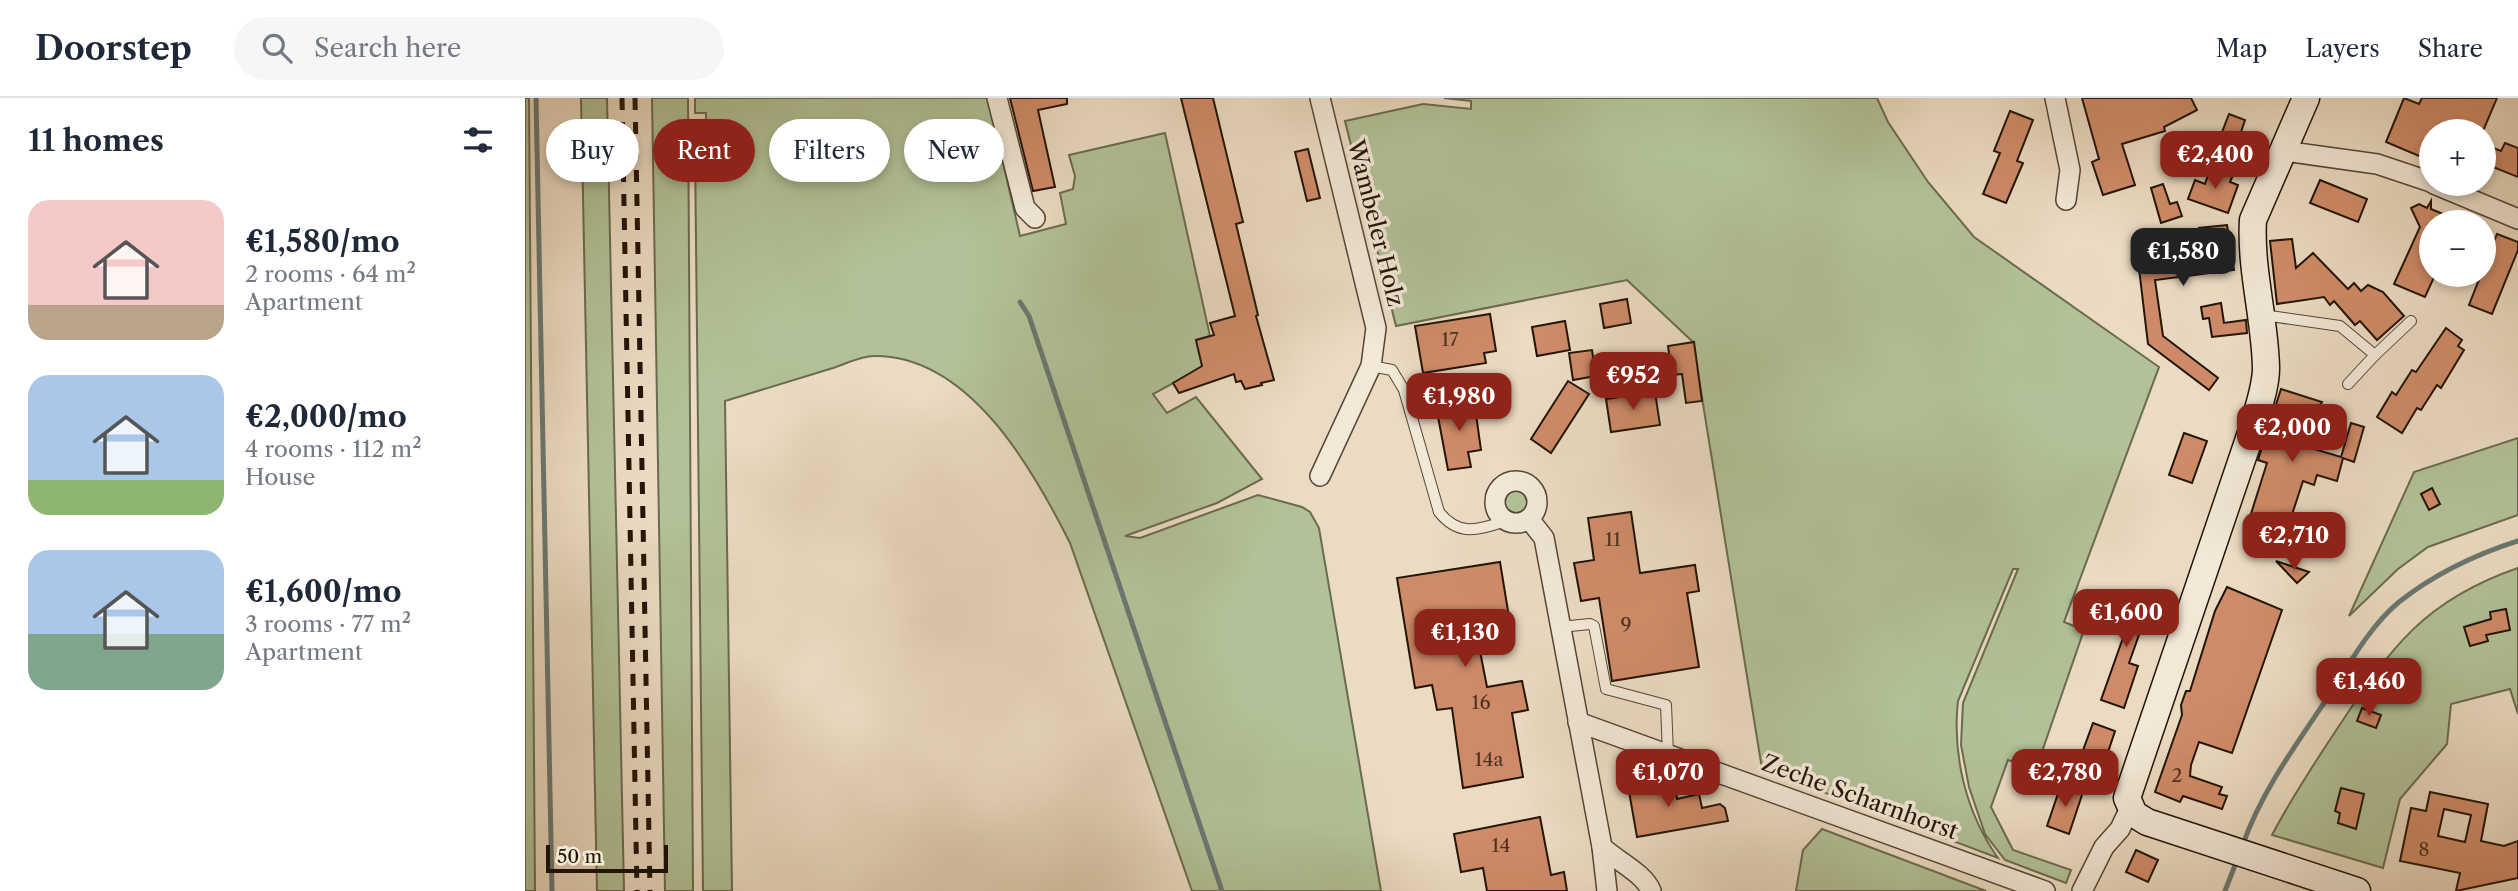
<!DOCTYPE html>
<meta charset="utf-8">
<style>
body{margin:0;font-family:"Libre Caslon Text",serif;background:#f6f6f7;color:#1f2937;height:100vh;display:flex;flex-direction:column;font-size:26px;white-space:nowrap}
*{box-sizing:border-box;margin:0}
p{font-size:23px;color:#747a83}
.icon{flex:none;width:38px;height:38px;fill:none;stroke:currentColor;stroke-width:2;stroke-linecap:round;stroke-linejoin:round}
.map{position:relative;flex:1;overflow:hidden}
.panel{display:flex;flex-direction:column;background:#fff;width:525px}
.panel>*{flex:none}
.hud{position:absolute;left:21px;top:21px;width:665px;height:63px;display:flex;gap:14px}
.tools{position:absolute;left:1894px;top:21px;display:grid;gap:14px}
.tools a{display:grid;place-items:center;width:77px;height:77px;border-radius:50%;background:#fff;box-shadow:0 4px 10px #0003;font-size:35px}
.scale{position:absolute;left:21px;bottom:18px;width:122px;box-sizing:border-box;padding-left:7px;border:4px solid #231507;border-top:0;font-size:19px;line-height:24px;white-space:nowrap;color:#231507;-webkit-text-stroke:5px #f2e8d7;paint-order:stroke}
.price{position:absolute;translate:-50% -60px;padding:0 16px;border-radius:14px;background:#8f2418;color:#fff;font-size:23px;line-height:46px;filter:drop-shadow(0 2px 4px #0008)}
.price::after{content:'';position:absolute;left:50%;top:42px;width:21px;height:16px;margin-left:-10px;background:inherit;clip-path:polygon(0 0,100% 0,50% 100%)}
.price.on{background:#222;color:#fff}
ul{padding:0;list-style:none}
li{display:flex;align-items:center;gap:21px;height:175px;padding:0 28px}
li span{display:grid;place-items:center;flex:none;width:196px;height:140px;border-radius:21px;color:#555}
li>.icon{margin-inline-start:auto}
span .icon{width:84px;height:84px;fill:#fffc;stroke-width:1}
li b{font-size:30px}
h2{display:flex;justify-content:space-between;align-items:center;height:84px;padding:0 28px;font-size:30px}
.pill{padding:0 24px;border-radius:32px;background:#fff;box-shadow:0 4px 10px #0003;font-size:24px;line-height:63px}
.pill.on{background:#8f2418;color:#fff}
header{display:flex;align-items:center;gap:42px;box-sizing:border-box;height:98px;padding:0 35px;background:#fff;border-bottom:2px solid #e0e1e3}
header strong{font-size:33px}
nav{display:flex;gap:38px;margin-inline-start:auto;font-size:24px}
.search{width:490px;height:63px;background:#f6f6f7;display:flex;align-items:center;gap:18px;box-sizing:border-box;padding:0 24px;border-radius:38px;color:#747a83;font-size:26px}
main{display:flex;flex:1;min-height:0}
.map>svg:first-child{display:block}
</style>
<header>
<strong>Doorstep</strong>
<div class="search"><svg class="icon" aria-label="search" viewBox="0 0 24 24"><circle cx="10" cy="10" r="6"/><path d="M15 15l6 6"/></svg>Search here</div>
<nav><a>Map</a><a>Layers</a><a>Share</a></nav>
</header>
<main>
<section class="panel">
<h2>11 homes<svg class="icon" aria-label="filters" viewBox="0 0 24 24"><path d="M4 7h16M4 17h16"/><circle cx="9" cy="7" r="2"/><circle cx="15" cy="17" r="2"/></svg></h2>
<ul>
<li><span style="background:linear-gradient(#f6c9c9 75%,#b9a48a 0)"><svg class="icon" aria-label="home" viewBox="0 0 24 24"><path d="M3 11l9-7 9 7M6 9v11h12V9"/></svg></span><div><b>€1,580/mo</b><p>2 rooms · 64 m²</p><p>Apartment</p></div></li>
<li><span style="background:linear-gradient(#a9c7e8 75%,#8fb573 0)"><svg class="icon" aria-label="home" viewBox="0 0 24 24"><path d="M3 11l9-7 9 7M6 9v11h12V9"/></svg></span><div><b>€2,000/mo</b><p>4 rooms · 112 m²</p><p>House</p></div></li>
<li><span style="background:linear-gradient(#a9c7e8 60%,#7fa58c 0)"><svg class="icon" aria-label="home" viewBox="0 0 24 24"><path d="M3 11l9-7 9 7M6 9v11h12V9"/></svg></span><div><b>€1,600/mo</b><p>3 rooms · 77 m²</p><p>Apartment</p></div></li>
</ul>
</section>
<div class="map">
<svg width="1993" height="793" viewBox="0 0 1993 793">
<rect width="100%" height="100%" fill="#ebdbc2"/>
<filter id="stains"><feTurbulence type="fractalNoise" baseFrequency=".00286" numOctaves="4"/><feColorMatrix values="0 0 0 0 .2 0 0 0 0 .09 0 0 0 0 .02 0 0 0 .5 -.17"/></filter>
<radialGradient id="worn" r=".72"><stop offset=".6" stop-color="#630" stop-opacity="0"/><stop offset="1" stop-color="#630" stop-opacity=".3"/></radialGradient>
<!-- green -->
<g fill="#b2c197" stroke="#6a6b4f" stroke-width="2">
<polygon points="0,0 4,0 10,793 0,793"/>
<polygon points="56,0 82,0 99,793 72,793"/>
<polygon points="127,0 163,0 168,793 140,793"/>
<path d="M170,0h293l32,138 46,-12 -6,-31 13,-4 2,-13 -6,-21 96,-22 45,203 -14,4 7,27 -50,27 14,19 29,-16 66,82 -45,24 -92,33 15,2 118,-43 44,12 8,5 9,16 62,363h-189l-122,-348c-37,-74 -101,-188 -196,-187 -13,0 -29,8 -41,12 -36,11 -72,22 -108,33l7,490h-29l-8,-742 11,-1v-35h-11z"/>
<path d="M919,0h433l11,24 40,60 46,55 185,130 -95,255 20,8 -48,139 -28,-9 -17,47 22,43 58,20 -5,13 -61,-23 -20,-26 -16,-47 -8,-42 2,-42 55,-134h-5l-55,132c-6,54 8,112 40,157l-236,-89 -69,-427 -66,-62 -231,46 -51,-205 78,-17 48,5v-8z"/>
<polygon points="1993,340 1993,417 1903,449 1873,471 1824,518 1889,374"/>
<polygon points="990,389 999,394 1005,413 993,417 981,411 978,398 982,392"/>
<path d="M1993,470v146l-8,-25 -59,15 -4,40 -47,55 -17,69 -111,-33c20,-38 43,-73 67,-109 52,-79 86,-126 179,-158z"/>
<polygon points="1297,731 1461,793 1271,793 1278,752"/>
</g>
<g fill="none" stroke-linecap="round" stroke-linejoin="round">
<!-- stream -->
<g stroke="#6a7871" stroke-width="5">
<polyline points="11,0 27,793"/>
<polyline points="495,204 504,218 697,793"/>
<path d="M1718,746c20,-56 56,-103 89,-153 19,-30 39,-66 67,-89 37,-29 75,-47 119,-61"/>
<polyline points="1700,793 1712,762"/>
</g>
</g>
<!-- building -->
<g fill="#cf8b69" stroke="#231507" stroke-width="2" fill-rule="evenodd">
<polygon points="485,0 542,0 542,6 513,12 530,89 508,93"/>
<polygon points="656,0 688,0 718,124 711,126 733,217 731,218 749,282 736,285 737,287 720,291 716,283 711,284 709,276 654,295 648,285 677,268 671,242 689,237 685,225 710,218"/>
<polygon points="1557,0 1666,0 1672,12 1639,29 1640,33 1597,46 1610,87 1578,97 1567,64 1574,61"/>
<polygon points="1879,0 1894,6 1897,0 1972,0 1958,33 1906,33 1906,63 1861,44"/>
<polygon points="1485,13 1508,22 1492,63 1498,65 1481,105 1458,96 1475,55 1469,53"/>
<polygon points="1704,16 1720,22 1711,49 1694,42"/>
<polygon points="1980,45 1993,50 1993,79 1958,65 1958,46 1976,53"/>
<polygon points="783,51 795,100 782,103 770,54"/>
<polygon points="1691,71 1708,77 1705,84 1713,87 1703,115 1663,101 1670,82 1680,86 1683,77 1689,78"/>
<polygon points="1795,82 1842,101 1833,124 1785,105"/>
<polygon points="1638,86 1645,106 1652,104 1657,118 1636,125 1626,90"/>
<polygon points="1906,103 1906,111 1937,124 1906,124 1906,177 1910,177 1900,199 1869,186 1895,129 1886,110 1894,106 1902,110"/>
<polygon points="1702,127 1709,172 1630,182 1638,238 1693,280 1684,292 1623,246 1613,162 1639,154 1638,148 1668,144 1675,136 1674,130"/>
<polygon points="1972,136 1993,144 1993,152 1967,216 1944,207"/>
<polygon points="1767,141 1771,170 1788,155 1823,191 1829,185 1836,193 1843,187 1858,194 1879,218 1852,242 1835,223 1830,227 1809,203 1805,207 1799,199 1752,206 1745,143"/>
<polygon points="1102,201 1106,225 1079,230 1075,206"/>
<polygon points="1696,205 1699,225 1721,222 1722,235 1687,239 1684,220 1678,221 1676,209"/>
<polygon points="965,216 971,253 959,255 961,265 898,275 890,228"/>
<polygon points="1040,223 1045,252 1012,258 1007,229"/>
<polygon points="1921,230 1937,242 1933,248 1939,252 1916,290 1912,287 1896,312 1892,310 1877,335 1852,319 1867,294 1871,297 1887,272 1891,274"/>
<polygon points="1169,244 1177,303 1161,305 1157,276 1147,277 1143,248"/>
<polygon points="1067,252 1071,278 1048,282 1044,255"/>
<polygon points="1043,283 1064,296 1026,355 1006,341"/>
<polygon points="1756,291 1797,304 1778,333 1789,340 1786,350 1816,359 1826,325 1839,329 1829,364 1818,360 1812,383 1792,377 1789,387 1778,383 1760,438 1747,434 1743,446 1719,438 1742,365 1733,362"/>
<polygon points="1130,294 1135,327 1086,334 1081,301"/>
<polygon points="949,302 956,352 943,354 946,369 923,372 911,308"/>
<polygon points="1659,335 1682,343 1667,385 1644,377"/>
<polygon points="1907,390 1915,406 1904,412 1896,396"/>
<polygon points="1106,414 1115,475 1170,467 1174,493 1162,495 1174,569 1087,583 1074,500 1056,503 1049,465 1069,462 1063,420"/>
<polygon points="1751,463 1784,474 1772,485"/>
<polygon points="975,464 983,513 903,525 909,556 954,548 962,589 997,583 1003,612 987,615 998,679 938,690 927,610 912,612 907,587 890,590 872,480"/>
<polygon points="1702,489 1757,512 1707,655 1674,644 1666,667 1665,678 1697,689 1694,696 1702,698 1697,711 1658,698 1655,704 1630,694 1657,617 1656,607 1661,593 1665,593 1690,513"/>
<polygon points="1604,492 1627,500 1604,565 1613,568 1599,610 1576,602 1599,537 1589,534"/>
<polygon points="1981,511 1985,532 1961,537 1963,543 1945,548 1939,529 1966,521 1965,514"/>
<polygon points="1861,562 1877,570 1871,582 1854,574"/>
<polygon points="1837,610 1856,617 1851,630 1832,623"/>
<polygon points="1568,625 1590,633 1576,675 1553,666"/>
<polygon points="1125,678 1127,691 1150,687 1152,701 1174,696 1177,710 1195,706 1200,710 1203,723 1112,739 1102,682"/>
<polygon points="1536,687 1558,694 1544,736 1522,728"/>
<polygon points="1816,690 1839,696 1831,731 1813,725 1815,715 1810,713"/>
<path d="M1905,694l58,12 -7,37 23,5 14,-5v37l-62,13 4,-18 -60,-12 11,-53 15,3zM1919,711l27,6 -6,27 -27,-6z"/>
<polygon points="1015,719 1026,777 1039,774 1042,793 962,793 958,770 936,774 929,736"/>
<polygon points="1611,752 1633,762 1623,784 1601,774"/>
</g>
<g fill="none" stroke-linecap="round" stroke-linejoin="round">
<defs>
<g id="lane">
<polyline points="1738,217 1815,228 1850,257 1886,223"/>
<path d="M846,268l21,4 12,20 35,122c19,24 38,19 66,9"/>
<polyline points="1823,286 1850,257"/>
<polyline points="1035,529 1065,526 1069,528 1081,591 1141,607 1143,656"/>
</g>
<g id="street">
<polyline points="472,0 500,110 510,120"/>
<polyline points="795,0 851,230 846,268 795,378"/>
<polyline points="1530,0 1545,72 1541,102"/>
<polyline points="1759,53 1852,66 1906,84"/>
<polyline points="1909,86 1993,121"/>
<circle cx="991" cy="404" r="21"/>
<polyline points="1004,421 1019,440 1077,749 1082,793"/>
<polyline points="1053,624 1520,793"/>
<path d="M1077,749c15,14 43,27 49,44"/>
<polyline points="1557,793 1579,749 1595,731 1605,710"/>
</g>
<path id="secondary" d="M1781,0l-53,122c-3,49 12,98 13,148 0,19 -8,40 -13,59l-126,371 7,16 13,8 210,69"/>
</defs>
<!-- lane casing -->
<use href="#lane" stroke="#554636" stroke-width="12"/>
<!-- street casing -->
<use href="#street" stroke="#554636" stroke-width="22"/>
<!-- secondary casing -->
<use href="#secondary" stroke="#231507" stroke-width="29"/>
<!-- lane -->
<use href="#lane" stroke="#f2e8d7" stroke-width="10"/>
<!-- street -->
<use href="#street" stroke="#f2e8d7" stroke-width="19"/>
<!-- secondary -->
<use href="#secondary" stroke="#f2e8d7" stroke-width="26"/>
<!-- rail -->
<g stroke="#231507" stroke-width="5" stroke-dasharray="12 12" stroke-linecap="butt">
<polyline points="97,0 112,793"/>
<polyline points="110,0 125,793"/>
</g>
</g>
<g text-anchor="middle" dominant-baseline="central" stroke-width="7" stroke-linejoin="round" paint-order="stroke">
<!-- number labels -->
<g font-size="19" fill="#4e3220">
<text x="925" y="241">17</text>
<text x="1088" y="441">11</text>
<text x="1101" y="526">9</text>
<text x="956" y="604">16</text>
<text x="964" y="661">14a</text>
<text x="1652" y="677">2</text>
<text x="976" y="747">14</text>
<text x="1899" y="751">8</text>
</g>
<!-- street labels -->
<g font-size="23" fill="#231507" stroke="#f2e8d7">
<text transform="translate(851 125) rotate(76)">Wambeler Holz</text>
<text transform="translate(1335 699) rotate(20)">Zeche Scharnhorst</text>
</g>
</g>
<rect width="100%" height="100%" filter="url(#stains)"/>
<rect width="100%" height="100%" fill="url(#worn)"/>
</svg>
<div class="tools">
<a>+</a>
<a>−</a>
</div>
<div class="scale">50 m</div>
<b class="price" style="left:1690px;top:93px">€2,400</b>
<b class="price on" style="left:1658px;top:190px">€1,580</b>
<b class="price" style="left:1108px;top:314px">€952</b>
<b class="price" style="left:934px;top:335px">€1,980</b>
<b class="price" style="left:1767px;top:366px">€2,000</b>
<b class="price" style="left:1769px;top:474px">€2,710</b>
<b class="price" style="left:1601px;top:551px">€1,600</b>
<b class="price" style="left:940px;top:571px">€1,130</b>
<b class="price" style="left:1844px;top:620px">€1,460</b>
<b class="price" style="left:1143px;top:711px">€1,070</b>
<b class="price" style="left:1540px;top:711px">€2,780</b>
<div class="hud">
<a class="pill">Buy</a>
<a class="pill on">Rent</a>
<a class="pill">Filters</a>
<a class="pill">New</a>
</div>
</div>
</main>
